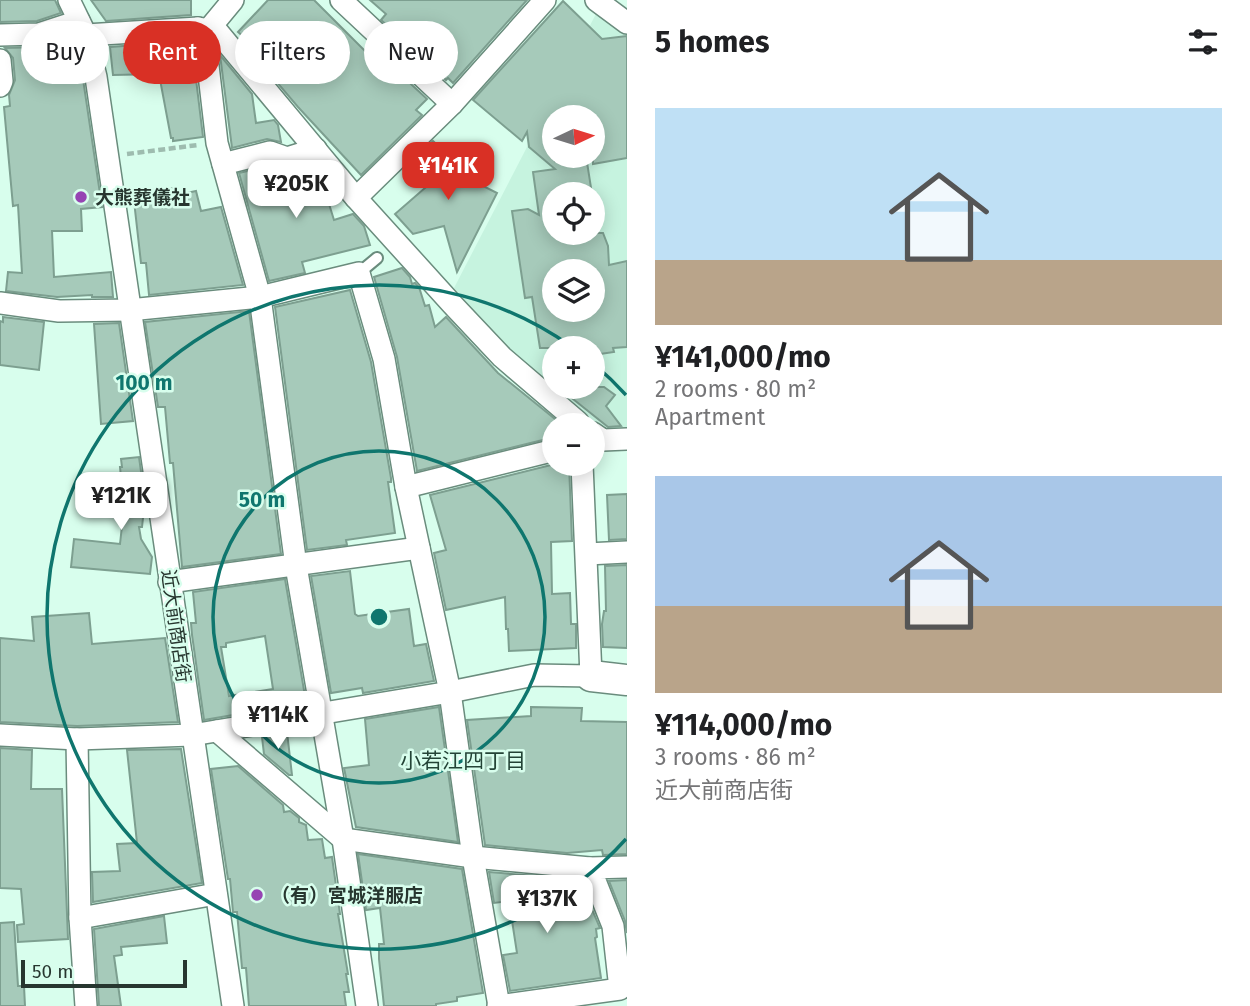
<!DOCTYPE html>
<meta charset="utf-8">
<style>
body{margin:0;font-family:"Fira Sans","Noto Sans JP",sans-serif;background:#f2f2f2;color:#202124;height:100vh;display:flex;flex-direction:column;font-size:26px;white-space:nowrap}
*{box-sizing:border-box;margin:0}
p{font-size:23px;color:#757577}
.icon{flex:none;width:38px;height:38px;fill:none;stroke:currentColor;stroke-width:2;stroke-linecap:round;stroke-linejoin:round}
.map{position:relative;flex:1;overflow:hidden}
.sheet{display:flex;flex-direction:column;background:#fff;width:623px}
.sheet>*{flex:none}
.hud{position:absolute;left:21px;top:21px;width:500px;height:63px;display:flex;gap:14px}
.needle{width:46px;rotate:86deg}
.fabs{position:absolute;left:542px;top:105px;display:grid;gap:14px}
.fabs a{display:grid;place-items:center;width:63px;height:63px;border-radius:50%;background:#fff;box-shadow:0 4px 18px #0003;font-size:35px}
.scale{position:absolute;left:21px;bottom:18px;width:166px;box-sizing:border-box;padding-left:7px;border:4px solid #27362f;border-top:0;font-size:19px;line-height:24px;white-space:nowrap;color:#27362f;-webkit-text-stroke:5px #d8feed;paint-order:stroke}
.price{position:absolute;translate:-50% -60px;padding:0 16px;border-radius:14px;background:#fff;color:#222;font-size:23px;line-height:46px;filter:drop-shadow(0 2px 4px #0008)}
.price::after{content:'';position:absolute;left:50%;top:42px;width:21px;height:16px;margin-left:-10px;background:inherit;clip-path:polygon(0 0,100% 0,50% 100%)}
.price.active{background:#d93025;color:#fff}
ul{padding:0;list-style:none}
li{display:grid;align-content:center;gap:14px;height:371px;padding:0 28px}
li span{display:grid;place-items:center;height:217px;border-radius:0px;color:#555}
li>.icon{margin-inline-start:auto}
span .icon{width:126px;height:126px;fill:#fffc;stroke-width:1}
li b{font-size:30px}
h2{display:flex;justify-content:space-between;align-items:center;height:84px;padding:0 28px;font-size:30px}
.tag{padding:0 24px;border-radius:32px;background:#fff;box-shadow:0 4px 18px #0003;font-size:24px;line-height:63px}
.tag.active{background:#d93025;color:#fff}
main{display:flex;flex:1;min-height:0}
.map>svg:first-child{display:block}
</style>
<main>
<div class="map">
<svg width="627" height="1006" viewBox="0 0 627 1006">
<rect width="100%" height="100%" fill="#d8feed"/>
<!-- built -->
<path fill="#c6f3df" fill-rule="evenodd" d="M598,10l29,22v398h-25l-93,-75 -55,-67zM555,117h38v39h-38zM555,194h38v39h-38zM555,271h38v39h-38zM555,348h38v39h-38z"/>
<!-- building -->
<g fill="#a6caba" stroke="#7d9f90" stroke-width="2" fill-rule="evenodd">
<polygon points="0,0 55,0 61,13 37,21 0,22"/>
<polygon points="91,0 191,0 191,15 106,21"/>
<polygon points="268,0 314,0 376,62 382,57 427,99 416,110 422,115 361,175 298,107 241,40 246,39 238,32"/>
<polygon points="370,0 527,0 453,83 448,78 446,80 381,20 386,14"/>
<path d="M563,1l39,38 25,-3v122l-34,6v-47h-38v44l31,-5 6,38h-37v39h48l5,13 1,19 18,-4v86l-14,1 1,4 -21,3v-7h-53l-8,-51 -7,1 -13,-87 16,-2 11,6 -6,-43 22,-3 -26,-22 -2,-15 -5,9 -49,-41zM555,271h38v39h-38z"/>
<polygon points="71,37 83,79 102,207 81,209 82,231 52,231 54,277 111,272 113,297 92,297 92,295 57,297 6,291 8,272 22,273 18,205 13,206 4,107 10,106 9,95 15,80 13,58 5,48 40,47"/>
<polygon points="179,42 174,48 192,46 203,137 173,141 173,138 171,138 159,74 113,75 110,47"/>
<polygon points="220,55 252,94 256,123 274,120 278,125 281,142 267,139 232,148"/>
<polygon points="433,141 479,184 497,193 457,272 444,226 413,234 395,214 433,181 412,162"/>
<polygon points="311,164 320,175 334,220 353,214 364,226 370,245 302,262 305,273 269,281 239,173 269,166 290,171"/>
<polygon points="173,188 173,196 196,191 201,211 221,207 243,285 149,295 146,263 141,263 133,192"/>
<polygon points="402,268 410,277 412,284 415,283 419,287 425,306 429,305 435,327 446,317 498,373 555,419 555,437 417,471 397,357 374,277"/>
<polygon points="350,290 371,362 391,478 391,482 388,482 395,533 346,540 347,545 307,550 275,307"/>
<polygon points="249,311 281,554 182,567 173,463 170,463 165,407 158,407 145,322"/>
<polygon points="3,317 44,322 39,370 0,365 0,321 3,322"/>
<polygon points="119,323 133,421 101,424 94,324"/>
<polygon points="558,387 604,387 615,395 606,406 621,426 608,427"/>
<polygon points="139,457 145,500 142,527 139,527 141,539 152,557 150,574 71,567 74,539 120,544 124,508 120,467 122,467 121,459"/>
<polygon points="555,464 569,464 572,541 551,542 552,594 570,593 571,624 576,624 576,648 509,651 508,629 506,629 505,597 446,610 434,553 446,550 430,495"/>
<polygon points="627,494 627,539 609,540 607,495"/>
<polygon points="627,565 627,648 603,647 602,624 604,611 606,611 605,566"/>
<polygon points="350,571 355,614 358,616 409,609 414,646 426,644 434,681 363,693 362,688 331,693 311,576"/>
<path d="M285,579l20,117 -4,1 1,6 -98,17 -12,-85 -1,-12h5l-3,-31zM265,636l8,53 -44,7 -8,-49h5v-4z"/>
<polygon points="89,613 92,644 165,638 178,722 77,726 0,722 0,638 34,641 32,617"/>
<polygon points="439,707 458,842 356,827 344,768 369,765 365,719"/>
<polygon points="531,707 582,708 581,721 627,722 627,854 603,855 602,850 567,853 485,845 467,720 531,716"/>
<polygon points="287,732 292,775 289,775 264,754 262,737"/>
<polygon points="0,748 32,750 31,789 62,789 68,939 18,942 17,925 24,924 21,889 0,888"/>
<polygon points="181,749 202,883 93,902 92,872 120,871 117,844 137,843 127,750"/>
<polygon points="238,766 283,805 284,812 290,811 299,818 299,822 306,825 308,840 322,839 325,858 332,857 340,914 338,914 348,974 346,974 349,992 344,992 346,1006 249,1006 246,968 242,968 237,912 233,912 230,879 228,879 211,769"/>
<polygon points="358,854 462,869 483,993 457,997 457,1001 436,1004 436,1006 384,1006 379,959 379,944 384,944 380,908 366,910"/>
<polygon points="489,872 535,876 539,902 586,895 600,928 596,929 597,937 595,938 601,978 510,991 503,955 517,953 509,901 494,903"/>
<polygon points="627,880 627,933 625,921 609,881"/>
<polygon points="164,916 167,943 121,947 122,955 114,956 121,1006 99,1006 94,929"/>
<polygon points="14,922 18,986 24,986 25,1006 0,1006 0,923"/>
</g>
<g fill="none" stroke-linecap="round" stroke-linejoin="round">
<defs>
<polyline id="lane" points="359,273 377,258"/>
<g id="street">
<polyline points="69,0 86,35 96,77 233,1006"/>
<polyline points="341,0 452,104"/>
<polyline points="596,0 627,23"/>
<polyline points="198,28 205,40 217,143 260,297 296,566 343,839 367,1006"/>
<polyline points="209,29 233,0"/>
<polyline points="0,35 39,34 79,21"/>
<polyline points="86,35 198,28 217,31 356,198 452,304 502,357 578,422 578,425"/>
<polyline points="0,60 2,81 0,86"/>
<polyline points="223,164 270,152 287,158 316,149"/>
<polyline points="356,198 452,104 545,0"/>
<polyline points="0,303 59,311 129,310 260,297 359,273 384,359 406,487 450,692 473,857 499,1006"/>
<polyline points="593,433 603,440 627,439"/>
<polyline points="406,487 555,450"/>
<polyline points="587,554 627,552"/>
<polyline points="169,582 419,548"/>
<polyline points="217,731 343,839 473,857 590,868"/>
<polyline points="0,735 77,739 192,735 450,692 534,675 591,676 582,464"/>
<polyline points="77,739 80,918 86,1006"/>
<polyline points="80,918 216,894"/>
<polyline points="498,1006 620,989 613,926 590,868 627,867"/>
</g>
<polyline id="secondary" points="591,676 627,680"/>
</defs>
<!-- lane casing -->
<use href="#lane" stroke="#6a8c7d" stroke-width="14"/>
<!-- street casing -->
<use href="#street" stroke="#6a8c7d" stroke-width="24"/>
<!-- secondary casing -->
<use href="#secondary" stroke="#6a8c7d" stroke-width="33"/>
<!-- path -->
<polyline stroke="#9ebcaf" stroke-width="4.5" stroke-dasharray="7 3.5" stroke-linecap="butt" points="127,154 198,145"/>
<!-- lane -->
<use href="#lane" stroke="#fff" stroke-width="10"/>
<!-- street -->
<use href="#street" stroke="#fff" stroke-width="21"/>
<!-- secondary -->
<use href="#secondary" stroke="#fff" stroke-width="30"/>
</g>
<!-- distance rings -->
<g fill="none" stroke="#0f766e" stroke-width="3.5">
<circle cx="379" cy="617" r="166"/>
<path d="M626 839A332 332 0 1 1 572 347M595 365A332 332 0 0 1 626 395"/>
</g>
<!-- markers -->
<g fill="#9644b3" stroke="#d8feed" stroke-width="2.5">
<circle cx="81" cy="197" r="7"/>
<circle cx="257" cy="895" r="7"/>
</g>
<g text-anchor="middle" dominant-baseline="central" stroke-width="5" stroke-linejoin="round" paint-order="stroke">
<!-- poi labels -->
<g font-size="19" font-weight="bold" fill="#27362f" stroke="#d8feed" text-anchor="start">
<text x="95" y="197">大熊葬儀社</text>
<text x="271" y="895">（有）宮城洋服店</text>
</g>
<!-- street labels -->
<g font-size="19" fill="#27362f" stroke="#d8feed">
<text transform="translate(176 626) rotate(82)">近大前商店街</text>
</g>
<!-- neighbourhood labels -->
<g font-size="21" fill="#234336" stroke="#d8feed">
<text x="463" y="761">小若江四丁目</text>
</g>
</g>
<circle cx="379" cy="617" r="10" fill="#0f766e" stroke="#d8feed" stroke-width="3.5"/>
<g font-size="21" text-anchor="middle" font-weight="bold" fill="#0f766e" stroke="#d8feed" stroke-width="5" stroke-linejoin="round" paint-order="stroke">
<text x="144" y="390">100 m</text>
<text x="262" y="507">50 m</text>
</g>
</svg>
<div class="fabs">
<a><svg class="needle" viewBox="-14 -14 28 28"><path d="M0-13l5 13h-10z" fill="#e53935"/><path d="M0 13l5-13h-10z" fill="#757577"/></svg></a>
<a><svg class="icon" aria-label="locate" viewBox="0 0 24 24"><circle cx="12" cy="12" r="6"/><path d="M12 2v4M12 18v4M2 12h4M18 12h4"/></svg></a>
<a><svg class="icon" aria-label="layers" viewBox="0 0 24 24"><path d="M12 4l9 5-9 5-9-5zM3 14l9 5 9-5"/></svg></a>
<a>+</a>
<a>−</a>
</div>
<div class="scale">50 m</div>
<b class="price active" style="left:448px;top:202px">¥141K</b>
<b class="price" style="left:296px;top:220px">¥205K</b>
<b class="price" style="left:121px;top:532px">¥121K</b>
<b class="price" style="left:278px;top:751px">¥114K</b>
<b class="price" style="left:547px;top:935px">¥137K</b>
<div class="hud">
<a class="tag">Buy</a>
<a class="tag active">Rent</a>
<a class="tag">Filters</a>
<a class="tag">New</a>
</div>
</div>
<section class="sheet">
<h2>5 homes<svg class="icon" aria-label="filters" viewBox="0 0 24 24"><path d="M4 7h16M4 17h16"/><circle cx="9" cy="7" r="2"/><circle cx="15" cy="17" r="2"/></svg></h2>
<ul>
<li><span style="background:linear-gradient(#bfe0f5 70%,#b9a48a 0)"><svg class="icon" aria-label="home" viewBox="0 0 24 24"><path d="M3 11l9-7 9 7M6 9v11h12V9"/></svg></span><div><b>¥141,000/mo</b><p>2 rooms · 80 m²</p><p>Apartment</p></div></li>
<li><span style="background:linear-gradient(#a9c7e8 60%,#b9a48a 0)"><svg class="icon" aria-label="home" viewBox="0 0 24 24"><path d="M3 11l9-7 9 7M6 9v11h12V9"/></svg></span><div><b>¥114,000/mo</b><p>3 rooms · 86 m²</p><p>近大前商店街</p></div></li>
</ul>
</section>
</main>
